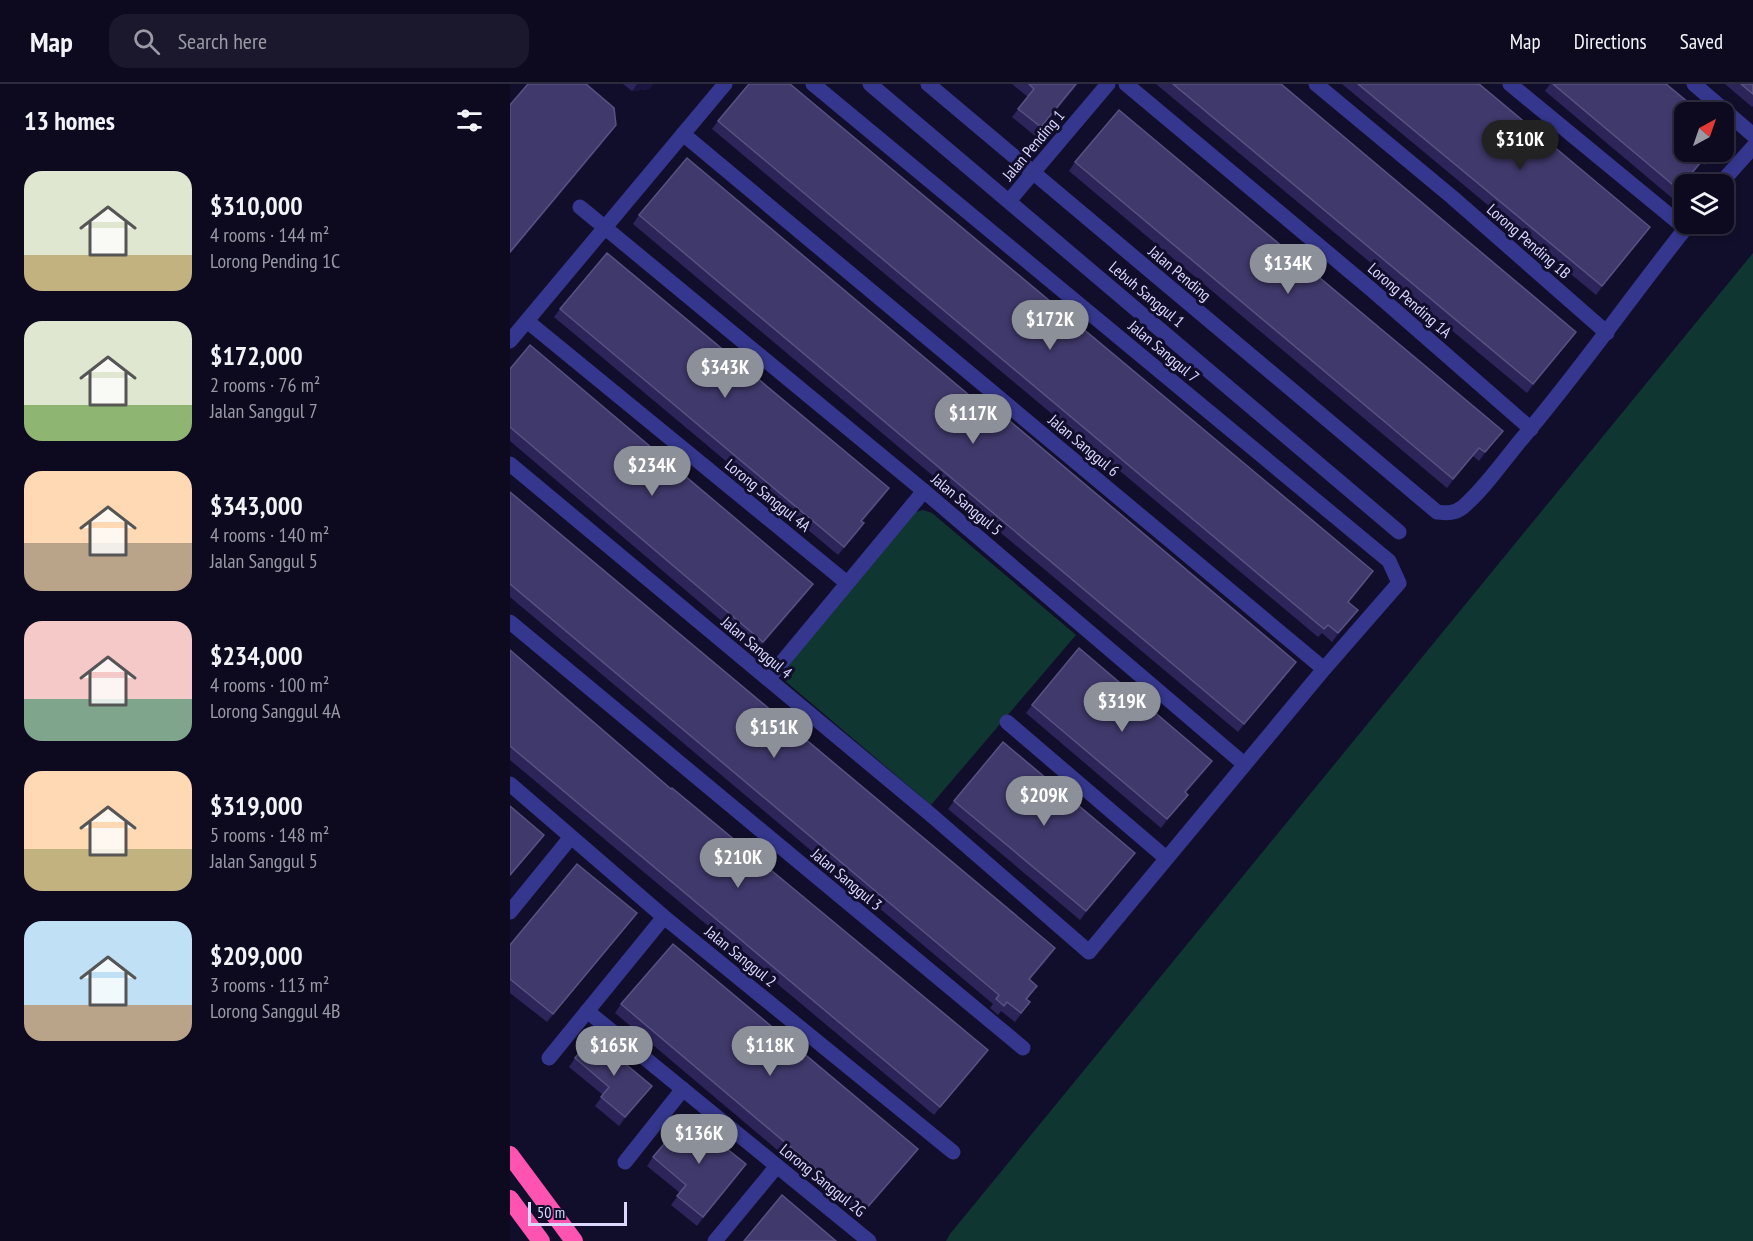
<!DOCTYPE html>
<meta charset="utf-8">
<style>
body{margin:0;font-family:"PT Sans Narrow",sans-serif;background:#1b182d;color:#f1f3f6;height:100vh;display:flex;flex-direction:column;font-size:22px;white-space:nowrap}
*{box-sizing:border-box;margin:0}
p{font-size:20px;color:#9a9aa5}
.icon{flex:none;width:33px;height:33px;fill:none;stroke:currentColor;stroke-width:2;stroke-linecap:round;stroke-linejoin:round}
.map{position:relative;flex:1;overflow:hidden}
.drawer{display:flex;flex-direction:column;background:#0d0a20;width:510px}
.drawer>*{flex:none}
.needle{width:39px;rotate:40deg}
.controls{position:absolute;left:1164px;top:18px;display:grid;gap:12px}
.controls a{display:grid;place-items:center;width:60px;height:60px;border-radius:12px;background:#0d0a20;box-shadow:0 3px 9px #0003,0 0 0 2px #2d2b3e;font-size:30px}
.scale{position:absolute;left:18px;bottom:15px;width:99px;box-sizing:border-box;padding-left:6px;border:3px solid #dad8ff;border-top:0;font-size:16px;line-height:21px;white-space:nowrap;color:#dad8ff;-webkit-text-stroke:4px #110e2b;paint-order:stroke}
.price{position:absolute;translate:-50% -51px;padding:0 14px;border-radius:21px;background:#8c9099;color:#fff;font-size:20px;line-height:39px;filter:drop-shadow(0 2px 3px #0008)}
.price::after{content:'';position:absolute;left:50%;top:36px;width:18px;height:14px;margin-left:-9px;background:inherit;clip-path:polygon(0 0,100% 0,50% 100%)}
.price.active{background:#222;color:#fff}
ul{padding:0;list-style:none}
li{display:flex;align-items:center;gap:18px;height:150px;padding:0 24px}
li span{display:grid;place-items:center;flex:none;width:168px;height:120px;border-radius:18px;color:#555}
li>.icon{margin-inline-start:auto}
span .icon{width:72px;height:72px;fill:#fffc;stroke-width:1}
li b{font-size:26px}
h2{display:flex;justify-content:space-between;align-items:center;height:72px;padding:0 24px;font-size:26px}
header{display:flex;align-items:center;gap:36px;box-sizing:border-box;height:84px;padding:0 30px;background:#0d0a20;border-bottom:2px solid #2d2b3e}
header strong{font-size:28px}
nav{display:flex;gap:33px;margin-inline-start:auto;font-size:21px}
.search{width:420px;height:54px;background:#1b182d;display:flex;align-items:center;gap:15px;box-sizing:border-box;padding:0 21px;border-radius:18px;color:#9a9aa5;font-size:22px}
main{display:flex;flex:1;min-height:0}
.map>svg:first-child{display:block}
</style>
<header>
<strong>Map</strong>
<div class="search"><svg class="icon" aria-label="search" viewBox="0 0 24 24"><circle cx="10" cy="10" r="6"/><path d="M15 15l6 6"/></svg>Search here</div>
<nav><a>Map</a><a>Directions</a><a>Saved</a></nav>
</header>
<main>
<section class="drawer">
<h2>13 homes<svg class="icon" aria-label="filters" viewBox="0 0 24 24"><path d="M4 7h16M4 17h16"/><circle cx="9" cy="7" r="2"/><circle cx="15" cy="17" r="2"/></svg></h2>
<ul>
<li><span style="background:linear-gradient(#dfe7d0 70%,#c2b280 0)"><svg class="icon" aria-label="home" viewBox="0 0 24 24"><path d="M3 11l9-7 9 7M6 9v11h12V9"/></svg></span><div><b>$310,000</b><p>4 rooms · 144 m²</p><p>Lorong Pending 1C</p></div></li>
<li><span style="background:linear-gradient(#dfe7d0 70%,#8fb573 0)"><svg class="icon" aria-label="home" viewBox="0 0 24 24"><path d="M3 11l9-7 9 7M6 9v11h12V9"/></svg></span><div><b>$172,000</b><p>2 rooms · 76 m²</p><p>Jalan Sanggul 7</p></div></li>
<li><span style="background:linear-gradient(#ffd9b3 60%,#b9a48a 0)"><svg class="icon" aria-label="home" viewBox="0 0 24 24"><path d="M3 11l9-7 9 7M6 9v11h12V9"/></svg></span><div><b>$343,000</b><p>4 rooms · 140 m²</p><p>Jalan Sanggul 5</p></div></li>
<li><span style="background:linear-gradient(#f6c9c9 65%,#7fa58c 0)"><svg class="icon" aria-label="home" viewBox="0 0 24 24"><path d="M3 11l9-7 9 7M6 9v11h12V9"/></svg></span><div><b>$234,000</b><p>4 rooms · 100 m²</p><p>Lorong Sanggul 4A</p></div></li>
<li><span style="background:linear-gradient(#ffd9b3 65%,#c2b280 0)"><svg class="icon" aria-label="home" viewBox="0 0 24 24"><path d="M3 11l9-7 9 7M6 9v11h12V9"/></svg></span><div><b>$319,000</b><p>5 rooms · 148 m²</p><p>Jalan Sanggul 5</p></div></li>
<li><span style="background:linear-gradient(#bfe0f5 70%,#b9a48a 0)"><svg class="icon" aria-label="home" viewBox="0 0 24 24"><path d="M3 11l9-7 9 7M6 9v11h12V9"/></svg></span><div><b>$209,000</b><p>3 rooms · 113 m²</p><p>Lorong Sanggul 4B</p></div></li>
</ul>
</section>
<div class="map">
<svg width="1243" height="1157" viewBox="0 0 1243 1157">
<rect width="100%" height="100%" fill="#110e2b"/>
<!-- green -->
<g fill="#103632">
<polygon points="1243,169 1243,1157 436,1157 440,1150"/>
<polygon points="413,426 422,429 566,551 421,721 274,596 276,583 402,429"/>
</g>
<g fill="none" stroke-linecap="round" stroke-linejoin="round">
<!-- street -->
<g stroke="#35378e" stroke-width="15">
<polyline points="360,0 889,448"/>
<path d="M418,0l509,428c10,1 17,2 26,-5 21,-18 39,-44 57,-66 60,-70 112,-146 169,-217"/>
<polyline points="616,0 862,206 1021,345"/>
<polyline points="806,0 942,113 1097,249"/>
<polyline points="1000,0 1175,144"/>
<polyline points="1184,0 1243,51"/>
<polyline points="173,50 814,585"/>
<polyline points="1210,100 1243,63"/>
<polyline points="499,117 598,0"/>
<polyline points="70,123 414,407 734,680"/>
<polyline points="17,237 337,499"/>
<polyline points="0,257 215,0"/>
<polyline points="0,380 420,730 579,868 814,585 889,499 879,477 303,0"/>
<polyline points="0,538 513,964"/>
<polyline points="258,595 414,407"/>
<polyline points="497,638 656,774"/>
<polyline points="0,700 154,833 443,1068"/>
<polyline points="0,828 61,753"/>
<polyline points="77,927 359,1157"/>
<polyline points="39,974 154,833"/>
<polyline points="115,1078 173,1005"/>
<polyline points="205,1157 267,1082"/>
</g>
<!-- highway -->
<g stroke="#ff53b1" stroke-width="18">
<polyline points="0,1071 64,1157"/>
<polyline points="0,1115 31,1157"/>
</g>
</g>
<!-- wall -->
<g fill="#2d255a">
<polygon points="113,0 143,0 139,5 122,7"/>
<polygon points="502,0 568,0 525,52 502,33 518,13"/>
<polygon points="646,0 771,0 1066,248 1017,309"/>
<polygon points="832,0 969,0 1140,143 1086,211"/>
<polygon points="1040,0 1156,0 1206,68 1195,81 1192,78 1162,114 1035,7"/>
<polygon points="1215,0 1243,0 1243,22 1242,23"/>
<polygon points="208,37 857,495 838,518 848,526 842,534 822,558 812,549 808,553 202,45"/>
<polygon points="565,78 993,347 969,377 963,372 937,404 559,87"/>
<polygon points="129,131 780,587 728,648 123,140"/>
<polygon points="50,225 373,413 352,438 354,439 348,448 328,471 44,233"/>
<polygon points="0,285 297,509 247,567 0,357"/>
<polygon points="0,408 539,873 520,896 527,902 517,916 520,918 505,938 491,927 488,931 480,924 483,920 0,513"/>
<polygon points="0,566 472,974 424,1031 0,676"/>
<polygon points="522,621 702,677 676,709 672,719 651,744 516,629"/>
<polygon points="444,717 625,769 619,777 570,836 438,725"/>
<polygon points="127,829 121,837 37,938 0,909 0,861"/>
<polygon points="111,920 402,1073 349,1135 105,929"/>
<polygon points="65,974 142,1002 109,1042 85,1022 93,1011 59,983"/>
<polygon points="143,1073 230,1089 187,1142 161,1121 170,1109 137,1082"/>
</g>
<!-- shaded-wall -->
<g fill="#1a1440">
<polygon points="127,0 143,0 139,5 122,7"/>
<polygon points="566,0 568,0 525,52 531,43"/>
<polygon points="106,41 97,54 0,170 0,168"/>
<polygon points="1198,70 1192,78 1162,114 1168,105"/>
<polygon points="1140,143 1134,151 1086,211 1092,202"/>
<polygon points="1066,248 1060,256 1017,309 1023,300"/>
<polygon points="993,347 987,355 969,377 975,368"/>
<polygon points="969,364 963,372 937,404 943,395"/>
<polygon points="379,404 373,413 345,446 351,437"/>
<polygon points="354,439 348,448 328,471 334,463"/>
<polygon points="303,500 297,509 247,567 253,558"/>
<polygon points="848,526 842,534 822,558 828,549"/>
<polygon points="786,578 780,587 728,648 734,640"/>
<polygon points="702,677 696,686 669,717 675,708"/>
<polygon points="678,711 672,719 651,744 657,735"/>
<polygon points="34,751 28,760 0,792 0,791"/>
<polygon points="625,769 619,777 570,836 576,827"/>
<polygon points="127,829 121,837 37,938 43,930"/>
<polygon points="545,864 539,873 513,904 519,895"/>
<polygon points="478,966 472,974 424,1031 430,1023"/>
<polygon points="142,1002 136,1010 109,1042 115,1033"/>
<polygon points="408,1065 402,1073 349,1135 355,1126"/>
<polygon points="236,1080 230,1089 187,1142 193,1133"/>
</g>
<!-- building -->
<g fill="#40396c" stroke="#585283" stroke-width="1.5">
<polygon points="18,0 76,0 104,24 106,41 0,168 0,21"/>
<polygon points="239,0 280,0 863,487 838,518 848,526 828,549 818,541 814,545 208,37"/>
<polygon points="519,0 566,0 531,43 508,25 524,5"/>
<polygon points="663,0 771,0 1066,248 1023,300"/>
<polygon points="848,0 969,0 1140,143 1092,202"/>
<polygon points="1043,0 1156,0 1190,28 1174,28 1174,68 1204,68 1201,72 1198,70 1168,105"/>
<polygon points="1231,0 1243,0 1243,10"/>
<polygon points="609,26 993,347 975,368 969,364 943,395 565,78"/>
<polygon points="1214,48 1218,52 1214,57"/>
<polygon points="177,74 478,327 482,322 786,578 734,640 129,131"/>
<polygon points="97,169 379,404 351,437 354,439 334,463 50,225"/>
<polygon points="20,261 303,500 253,558 0,343 0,285"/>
<polygon points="0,408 545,864 519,895 527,902 516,915 520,918 511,929 497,918 494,922 486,915 489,911 0,500"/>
<polygon points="569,564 702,677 675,708 678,711 657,735 522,621"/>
<polygon points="0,566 161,705 162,704 478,966 430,1023 0,662"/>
<polygon points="493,658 625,769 576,827 444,717"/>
<polygon points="0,722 34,751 0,791"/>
<polygon points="67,780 127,829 43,930 0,895 0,861"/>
<polygon points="163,860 408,1065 355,1126 111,920"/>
<polygon points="83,953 142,1002 115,1033 91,1013 99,1003 65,974"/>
<polygon points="177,1033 236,1080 193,1133 167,1112 176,1101 143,1073"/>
<polygon points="272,1111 326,1157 234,1157"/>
</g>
<g text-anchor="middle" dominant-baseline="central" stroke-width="6" stroke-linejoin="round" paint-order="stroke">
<!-- street labels -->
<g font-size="16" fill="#dad8ff" stroke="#110e2b">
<text transform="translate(523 61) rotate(-50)">Jalan Pending 1</text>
<text transform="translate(1019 157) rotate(41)">Lorong Pending 1B</text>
<text transform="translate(670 189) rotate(40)">Jalan Pending</text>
<text transform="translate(637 210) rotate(40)">Lebuh Sanggul 1</text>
<text transform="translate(900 216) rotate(41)">Lorong Pending 1A</text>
<text transform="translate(654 267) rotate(40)">Jalan Sanggul 7</text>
<text transform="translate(574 361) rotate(40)">Jalan Sanggul 6</text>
<text transform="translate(258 411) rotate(39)">Lorong Sanggul 4A</text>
<text transform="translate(457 420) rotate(40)">Jalan Sanggul 5</text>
<text transform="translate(247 563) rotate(40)">Jalan Sanggul 4</text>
<text transform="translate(337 795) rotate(40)">Jalan Sanggul 3</text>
<text transform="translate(231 872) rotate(39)">Jalan Sanggul 2</text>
<text transform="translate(313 1096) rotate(39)">Lorong Sanggul 2G</text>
</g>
</g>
</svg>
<div class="controls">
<a><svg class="needle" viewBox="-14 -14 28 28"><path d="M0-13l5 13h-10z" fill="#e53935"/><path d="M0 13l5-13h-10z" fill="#9a9aa5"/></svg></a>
<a><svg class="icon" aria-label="layers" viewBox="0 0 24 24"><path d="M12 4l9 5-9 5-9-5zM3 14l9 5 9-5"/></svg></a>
</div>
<div class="scale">50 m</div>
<b class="price active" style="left:1010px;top:87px">$310K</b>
<b class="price" style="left:778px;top:211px">$134K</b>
<b class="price" style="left:540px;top:267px">$172K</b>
<b class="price" style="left:215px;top:315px">$343K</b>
<b class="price" style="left:463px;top:361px">$117K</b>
<b class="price" style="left:142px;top:413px">$234K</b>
<b class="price" style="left:612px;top:649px">$319K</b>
<b class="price" style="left:264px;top:675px">$151K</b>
<b class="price" style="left:534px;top:743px">$209K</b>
<b class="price" style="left:228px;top:805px">$210K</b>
<b class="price" style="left:104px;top:993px">$165K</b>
<b class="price" style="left:260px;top:993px">$118K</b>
<b class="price" style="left:189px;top:1081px">$136K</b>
</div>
</main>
